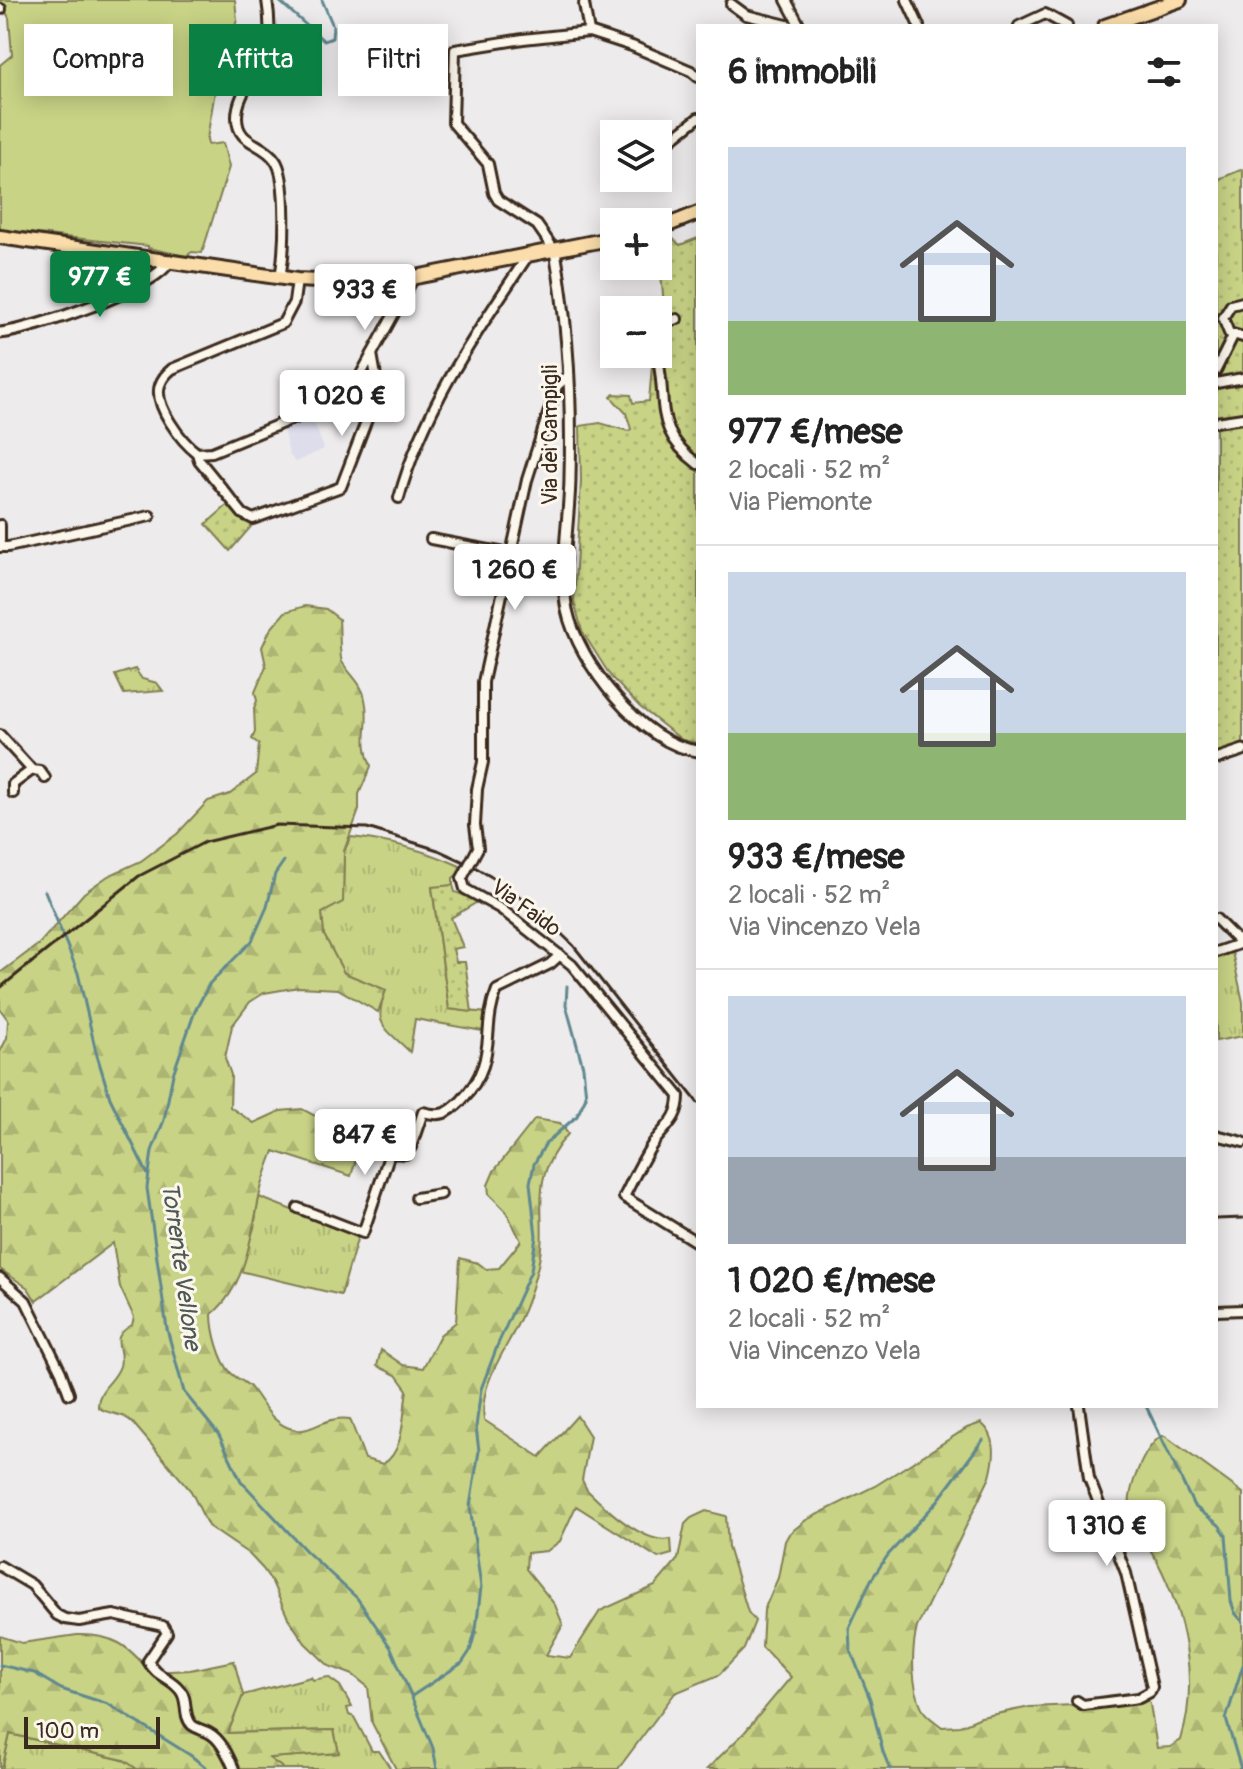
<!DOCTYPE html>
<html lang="it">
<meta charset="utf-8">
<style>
body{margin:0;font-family:Pangolin,sans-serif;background:#f2f2f2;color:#222;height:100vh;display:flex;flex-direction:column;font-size:30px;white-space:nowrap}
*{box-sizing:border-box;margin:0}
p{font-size:26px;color:#767676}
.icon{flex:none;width:44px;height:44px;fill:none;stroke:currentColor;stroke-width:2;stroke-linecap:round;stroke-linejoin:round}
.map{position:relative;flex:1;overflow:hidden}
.panel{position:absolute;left:696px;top:24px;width:522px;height:1384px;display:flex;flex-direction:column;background:#fff;border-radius:0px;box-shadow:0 4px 20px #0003}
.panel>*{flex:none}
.banner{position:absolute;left:24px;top:24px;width:552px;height:72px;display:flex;gap:16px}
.buttons{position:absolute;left:600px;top:120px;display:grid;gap:16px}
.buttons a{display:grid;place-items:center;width:72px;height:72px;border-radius:0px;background:#fff;box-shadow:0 4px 20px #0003;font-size:40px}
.scale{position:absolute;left:24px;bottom:20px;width:136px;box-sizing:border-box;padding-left:8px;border:4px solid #3b2a1e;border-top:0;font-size:22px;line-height:28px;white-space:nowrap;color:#3b2a1e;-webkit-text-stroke:6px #fbf7ec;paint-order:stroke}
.price{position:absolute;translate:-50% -68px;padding:0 18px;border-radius:8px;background:#fff;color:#222;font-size:26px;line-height:52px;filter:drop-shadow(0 2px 4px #0008)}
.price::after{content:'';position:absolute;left:50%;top:48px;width:24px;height:18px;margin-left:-12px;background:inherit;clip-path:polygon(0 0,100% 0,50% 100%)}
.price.on{background:#0b8043;color:#fff}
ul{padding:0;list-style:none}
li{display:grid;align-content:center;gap:16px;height:424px;padding:0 32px}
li+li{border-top:2px solid #e0e0e0}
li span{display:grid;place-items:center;height:248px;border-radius:0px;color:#555}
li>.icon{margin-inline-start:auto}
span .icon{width:144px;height:144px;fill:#fffc;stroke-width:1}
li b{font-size:34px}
h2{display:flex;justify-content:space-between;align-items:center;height:96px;padding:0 32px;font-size:34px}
.pill{padding:0 28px;border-radius:0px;background:#fff;box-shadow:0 4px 20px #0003;font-size:28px;line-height:72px}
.pill.on{background:#0b8043;color:#fff}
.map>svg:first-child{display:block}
</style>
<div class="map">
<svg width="1243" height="1769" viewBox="0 0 1243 1769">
<defs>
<pattern id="grass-tufts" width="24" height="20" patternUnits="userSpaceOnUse" patternTransform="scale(2)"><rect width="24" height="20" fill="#c8d386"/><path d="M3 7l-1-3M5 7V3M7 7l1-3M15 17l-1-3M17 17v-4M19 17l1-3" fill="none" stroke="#adb573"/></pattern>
<pattern id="forest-firs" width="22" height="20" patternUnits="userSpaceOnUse" patternTransform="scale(2)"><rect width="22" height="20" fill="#c8d386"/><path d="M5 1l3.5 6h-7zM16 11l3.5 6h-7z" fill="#adb573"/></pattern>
<pattern id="garden-dots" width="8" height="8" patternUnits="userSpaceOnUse" patternTransform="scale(2)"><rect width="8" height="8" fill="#c8d386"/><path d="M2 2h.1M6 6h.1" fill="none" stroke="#adb573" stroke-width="1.8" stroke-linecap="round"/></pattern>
</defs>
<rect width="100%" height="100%" fill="#edebec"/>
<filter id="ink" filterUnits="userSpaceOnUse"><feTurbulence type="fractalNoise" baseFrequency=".0125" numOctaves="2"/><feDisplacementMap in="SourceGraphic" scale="16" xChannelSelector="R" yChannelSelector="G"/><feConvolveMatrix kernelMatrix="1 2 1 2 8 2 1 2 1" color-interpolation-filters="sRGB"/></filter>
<g filter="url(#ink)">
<!-- built -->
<polygon fill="#ddddec" points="312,416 324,449 295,462 289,454 283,427"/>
<!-- grass -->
<g fill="url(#grass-tufts)" stroke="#827e52" stroke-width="2">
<polygon points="135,669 142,679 157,683 163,691 124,694 115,675"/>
<path d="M351,837c38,4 74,13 109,29l-2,8 -5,4v7l-21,3 17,121 38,4 -4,18 -68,-12 -5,33c-25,-25 -38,-26 -24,-62l-42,-17 -20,-38 -2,-22 21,-12 1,-50z"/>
<polygon points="1232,952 1243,1002 1243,1036 1216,1041 1216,959"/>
<polygon points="259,1197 358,1236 341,1295 240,1271 254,1228"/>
<polygon points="311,1677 313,1680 328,1677 340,1686 352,1707 347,1708 349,1715 354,1717 372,1751 379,1751 391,1769 284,1769 268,1758 339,1753 334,1730 228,1733 243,1695"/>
<polygon points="10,1734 119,1759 129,1762 137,1769 2,1769"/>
</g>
<!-- forest -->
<g fill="url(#forest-firs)" stroke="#827e52" stroke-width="2">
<path d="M305,606l21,3 13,10c1,10 0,36 3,43 8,13 20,21 23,37 6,26 -6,40 6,67l-12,28v16l-15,41 -1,51 -21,11 2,22 20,38 42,17 -8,22 -40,-23 -39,-2 -35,6 -14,9 -18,24 -7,32 6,17 -1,32 24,16 26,-12 22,-2 60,31 -11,36 -77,-25c-5,14 -11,28 -14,42 -9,42 -13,92 -48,121 0,16 7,46 19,59 6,6 15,9 20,15 13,17 22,38 45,42 15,3 31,-15 54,-11l15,40 18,5c22,-12 20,-53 24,-74l-11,-15 -19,-9 4,-16 22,15 20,3 17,-33 16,-13 4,-64 18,5 8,6 13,-1 22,-27 -15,-30 -17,-17 -1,-9 6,-14 41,-52 25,4 8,11c-46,52 -15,84 -32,139 -4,16 -9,32 -16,46 -15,34 -41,63 -36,101l56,37 37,-41 13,20 -8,44 5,10c18,18 58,55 84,49l1,15 -14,4 -82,-52 -16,35 -13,10 -20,2 -1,16 29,36 8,20 -17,30 24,3 30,-47 55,-25 23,-27 7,-35 6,-6 15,-7 20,5 2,31 20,65 7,9 -11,28 -25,26 -44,18 -57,76h-222l-24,-46 -4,-36 -15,-12 -24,-9 -24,-23 -17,-25 -16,-36 -9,-13 -14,-15 -41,-28 -17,-35 -58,-68c-12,-12 -24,-7 -35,-16 -1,-18 17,-25 22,-41 5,-20 -13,-27 12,-41l2,-8 -14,-30 -7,-44 -77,58 -8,-13 -28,-19v-217l7,-14 1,-18 -8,-11v-36l39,-29 45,-51 24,-17 33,-15 36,-27 31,-33 22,-7 26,-20 3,-30 -7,-5 3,-7 -1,-24 3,-7 -2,-9 11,-26 -4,-19 8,-17 15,-18z"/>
<path d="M981,1423c17,13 14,35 9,54l-73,150c-6,26 -6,59 6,83 4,7 13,12 19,17l18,-1 21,-9 49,-10 44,-2 66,-9 7,3 3,5 7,44 13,-1 11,-7c18,-59 4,-125 -24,-179 -8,-16 -23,-28 -27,-47 -4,-23 13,-65 31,-78h4l78,57v276h-536l37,-36 47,-56 -29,-30 2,-37 14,-32 7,-37 4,-7 17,-14 69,-34 92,-58z"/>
<path d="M77,1635c36,-1 51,10 73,37l40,-2 44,-9 9,34 -15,38 106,-3 5,23 -70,5 15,11h-147l-13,-9 -114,-26 -8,35h-2v-133l22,7z"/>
</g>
<!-- park -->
<polygon fill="#c8d386" stroke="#827e52" stroke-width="2" points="0,0 235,0 237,20 216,85 207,139 208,145 223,143 229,167 202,253 192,252 186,256 148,248 148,246 0,230 0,65 12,55 9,18"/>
<!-- garden -->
<g fill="url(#garden-dots)" stroke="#827e52" stroke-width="2">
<polygon points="1243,169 1243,746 1216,756 1216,177 1219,179"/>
<polygon points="669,235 680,245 698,238 698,743 682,740 640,707 611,677 582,631 574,601 581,481 580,426 600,423 628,431 631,429 626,413 611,397 614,394 631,395 633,403 649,401 653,354 658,354 658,328 664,306 658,241"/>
<polygon points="230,503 255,522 230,551 206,524"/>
<polygon points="453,885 455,892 479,901 451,918 463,947 453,949 456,962 465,962 472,1012 449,1009 432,887"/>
</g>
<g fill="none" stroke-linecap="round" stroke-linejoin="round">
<!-- stream -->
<g stroke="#61888f" stroke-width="3">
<polyline points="278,0 324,41 332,38 333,26 322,0"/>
<polyline points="284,861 275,874 267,907 252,941 210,983 195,1011 173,1074 164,1120 152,1151 147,1188 167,1329 184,1392 219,1435 241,1481 306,1551 357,1598 391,1648 433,1748 437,1769"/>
<polyline points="45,891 78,973 96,1052 110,1098 148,1175"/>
<polyline points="1146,1406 1194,1506 1219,1525 1226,1535 1231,1601 1235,1613 1243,1622"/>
<polyline points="0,1665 34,1673 61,1689 108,1704 190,1755 208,1769"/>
<polyline points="412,1696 462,1663 470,1651 476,1629 481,1587 470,1506 479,1451 476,1427 481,1389 498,1344 531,1271 536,1236 530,1183 534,1164 546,1143 577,1116 586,1097 583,1067 566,1005 567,986"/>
<polyline points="890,1769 883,1752 870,1699 850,1649 849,1628 871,1580 888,1555 936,1503 983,1440"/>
<polyline points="1241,1769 1226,1719 1243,1665"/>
</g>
<defs>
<g id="minor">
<path d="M267,0c3,18 4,38 -2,55 -8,21 -28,38 -28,62 0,28 25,24 38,43 13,16 10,96 5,116"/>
<polyline points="786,0 800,26"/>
<polyline points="907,0 919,26"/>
<polyline points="584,4 589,32"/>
<polyline points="731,4 746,15 791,26"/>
<polyline points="0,9 1,9"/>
<polyline points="1019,26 1045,14 1067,26"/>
<polyline points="658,150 698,118"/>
<polyline points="555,251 537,225 498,200 494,193 488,164 453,123 455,50 523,39 589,32 632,46 691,71 698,77"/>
<path d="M297,280l-3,22 -11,21 -111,46c-5,4 -10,10 -12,16 -7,20 22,57 37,68l15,-1 129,-53 13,-12 18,-33"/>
<polyline points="1243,302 1231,305 1223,318 1229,333 1243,337"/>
<path d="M677,319c-26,5 -18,42 -16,61 2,18 1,34 8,50 6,14 17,25 29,34"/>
<polyline points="1216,370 1233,336"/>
<polyline points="1216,383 1243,378"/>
<polyline points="1216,422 1243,418"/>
<polyline points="197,453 199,460 243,514 253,519 341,487 374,401 377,382 372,354 413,279"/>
<path d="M399,498c24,-89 77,-165 128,-241"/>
<polyline points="0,525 0,541"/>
<polyline points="431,539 510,554"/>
<polyline points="0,547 8,547 150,516"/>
<polyline points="0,735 32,770 40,771 45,778"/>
<polyline points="13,793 13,784 32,770"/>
<polyline points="478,848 475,825 477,789 483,762 483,682 527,480 557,386 569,375"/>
<path d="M462,878l3,11 36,20 71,56 107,131c0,24 -15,31 -27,49 -11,17 -19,34 -28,52l74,46"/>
<polyline points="1216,919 1240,943"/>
<polyline points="1216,952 1242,943"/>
<polyline points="1216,1135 1243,1142"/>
<polyline points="416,1198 441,1194"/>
<path d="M298,1208l65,25 27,-80 16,1 5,-7 12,-35c17,5 25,2 38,-11 39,-41 19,-70 36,-111l53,-26 10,-9"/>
<polyline points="0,1278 26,1301 61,1372 69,1394"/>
<polyline points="1216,1311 1243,1310"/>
<path d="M0,1566l32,19 25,30 8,4 14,2 35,-6 49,11 4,7 -19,28c9,17 21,15 32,29 9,10 2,25 12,35 5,4 12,5 17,8 12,6 20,24 25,36"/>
<polyline points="1077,1701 1083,1705 1139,1698 1150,1692 1152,1687 1126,1573 1089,1478 1079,1406"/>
</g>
<g id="tertiary">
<path d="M555,251c13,74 17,150 15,225 0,40 -11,95 -3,134 11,52 75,135 131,141"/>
<path d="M0,333c32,-3 158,-45 170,-73"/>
<polyline points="1216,759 1243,750"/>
</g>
<g id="primary">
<polyline points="1105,26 1180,0"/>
<polyline points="658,229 698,213"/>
<polyline points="0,237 297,280 380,284 614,238"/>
</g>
</defs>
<!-- minor casing -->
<use href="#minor" stroke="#3b2a1e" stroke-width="14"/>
<!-- tertiary casing -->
<use href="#tertiary" stroke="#3b2a1e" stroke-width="15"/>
<!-- primary casing -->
<use href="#primary" stroke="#3b2a1e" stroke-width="18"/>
<!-- minor -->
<use href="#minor" stroke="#fbf7ec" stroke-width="8"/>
<!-- tertiary -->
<use href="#tertiary" stroke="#fbf7ec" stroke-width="9"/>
<!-- primary -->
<use href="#primary" stroke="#fbddab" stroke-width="12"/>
<!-- rail -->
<g stroke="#3b2a1e" stroke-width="3">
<polyline points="0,988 139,876 205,842 277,825 367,828 438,850 473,866 505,885 540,913 573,945 698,1103"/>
<polyline points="1216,1219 1243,1218"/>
</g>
<defs>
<polyline id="minor-bridge" points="462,878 478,848"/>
</defs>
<!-- minor-bridge casing -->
<use href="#minor-bridge" stroke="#3b2a1e" stroke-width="14" stroke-linecap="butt"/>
<!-- minor-bridge -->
<use href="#minor-bridge" stroke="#fbf7ec" stroke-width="8"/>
</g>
</g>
<g text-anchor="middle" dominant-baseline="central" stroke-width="6" stroke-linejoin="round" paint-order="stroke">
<!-- street labels -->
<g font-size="22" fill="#3b2a1e" stroke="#fbf7ec">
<text transform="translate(550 435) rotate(-90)">Via dei Campigli</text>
<text transform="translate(526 908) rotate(36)">Via Faido</text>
</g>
<!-- water labels -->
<g font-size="24" font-style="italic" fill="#4e5956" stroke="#fbf7ec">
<text transform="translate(181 1266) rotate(82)">Torrente Vellone</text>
</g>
</g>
</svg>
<div class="buttons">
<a><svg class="icon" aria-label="layers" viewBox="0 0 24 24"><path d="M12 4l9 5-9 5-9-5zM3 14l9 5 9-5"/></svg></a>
<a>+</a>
<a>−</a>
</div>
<div class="scale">100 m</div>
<b class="price on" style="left:100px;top:319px">977 €</b>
<b class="price" style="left:365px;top:332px">933 €</b>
<b class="price" style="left:342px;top:438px">1 020 €</b>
<b class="price" style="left:515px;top:612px">1 260 €</b>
<b class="price" style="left:365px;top:1177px">847 €</b>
<b class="price" style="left:1107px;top:1568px">1 310 €</b>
<div class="banner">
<a class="pill">Compra</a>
<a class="pill on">Affitta</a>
<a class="pill">Filtri</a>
</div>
<section class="panel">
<h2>6 immobili<svg class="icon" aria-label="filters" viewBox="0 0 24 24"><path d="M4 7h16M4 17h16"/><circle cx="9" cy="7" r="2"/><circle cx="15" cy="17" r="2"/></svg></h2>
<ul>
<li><span style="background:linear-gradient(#c9d6e8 70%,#8fb573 0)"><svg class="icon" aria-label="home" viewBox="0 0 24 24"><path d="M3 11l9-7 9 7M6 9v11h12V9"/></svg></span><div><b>977 €/mese</b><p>2 locali · 52 m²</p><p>Via Piemonte</p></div></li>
<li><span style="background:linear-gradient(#c9d6e8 65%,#8fb573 0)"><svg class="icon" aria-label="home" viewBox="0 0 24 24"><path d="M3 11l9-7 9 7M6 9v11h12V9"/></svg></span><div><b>933 €/mese</b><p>2 locali · 52 m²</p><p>Via Vincenzo Vela</p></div></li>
<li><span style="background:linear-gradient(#c9d6e8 65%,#9aa5b1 0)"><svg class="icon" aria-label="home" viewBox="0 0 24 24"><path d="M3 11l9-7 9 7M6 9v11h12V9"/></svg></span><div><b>1 020 €/mese</b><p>2 locali · 52 m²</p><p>Via Vincenzo Vela</p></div></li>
</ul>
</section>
</div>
